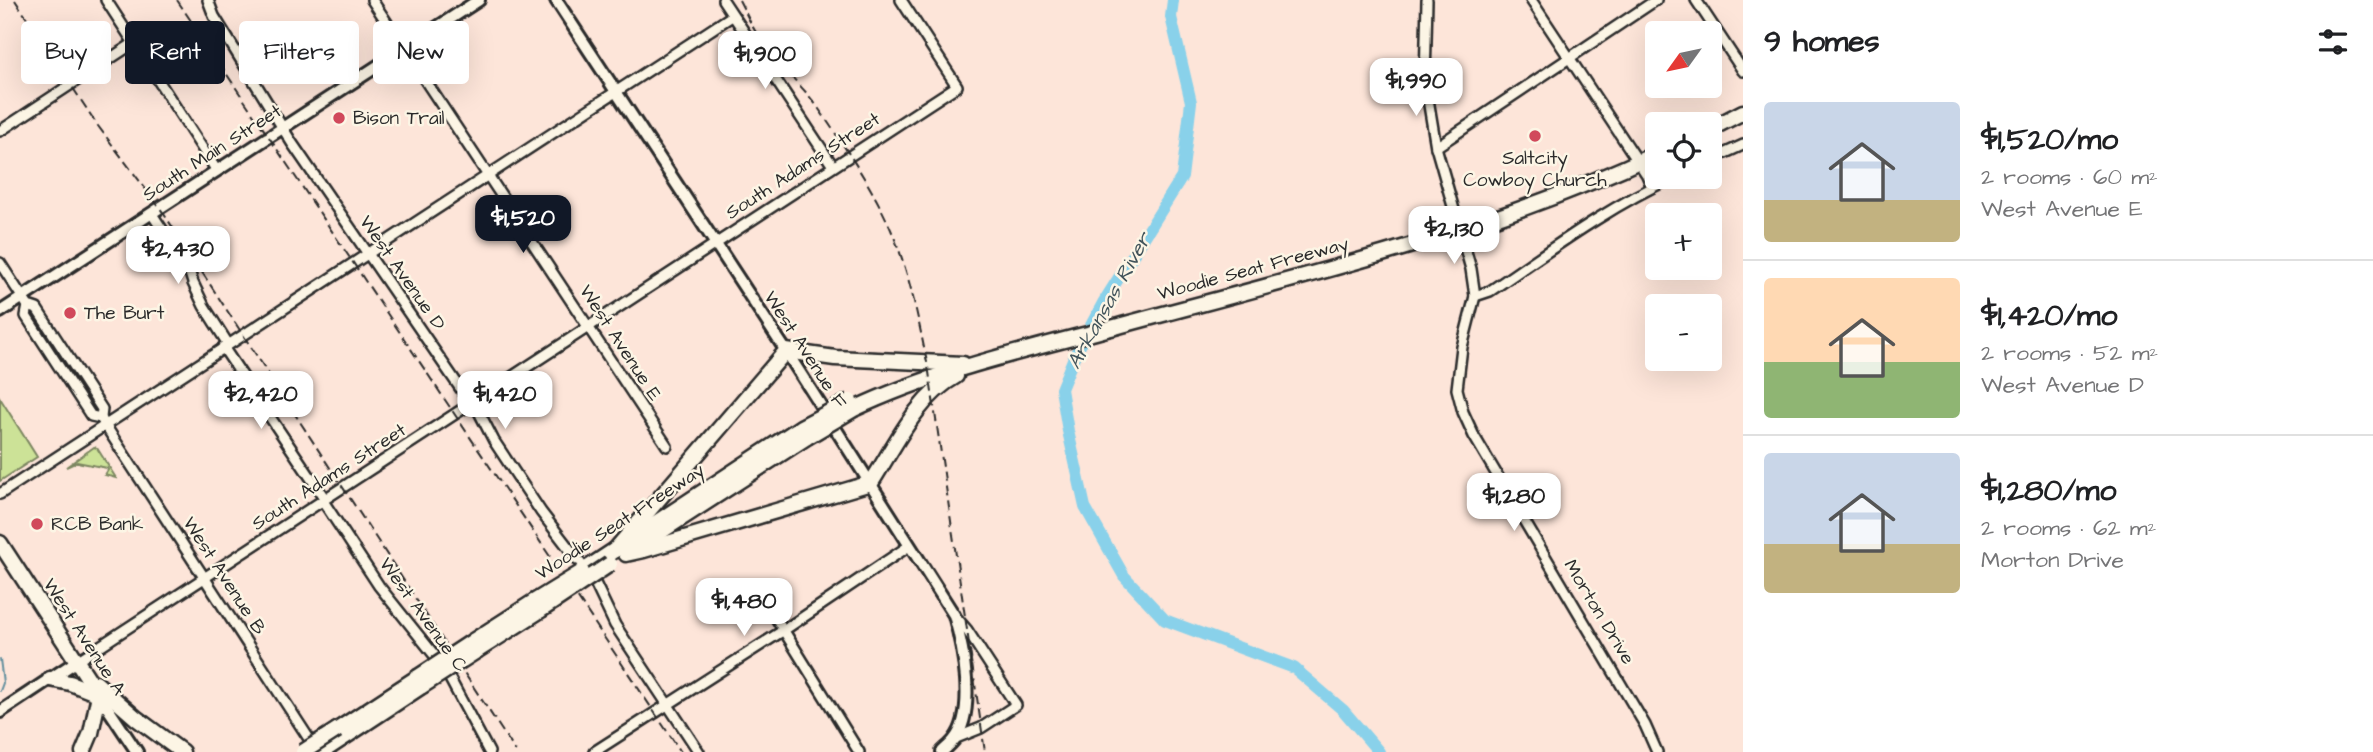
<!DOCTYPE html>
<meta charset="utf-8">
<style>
body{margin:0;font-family:"Architects Daughter",sans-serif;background:#f2f2f2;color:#202124;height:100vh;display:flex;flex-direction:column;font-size:26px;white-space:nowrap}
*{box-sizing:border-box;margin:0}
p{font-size:23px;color:#757577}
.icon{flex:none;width:38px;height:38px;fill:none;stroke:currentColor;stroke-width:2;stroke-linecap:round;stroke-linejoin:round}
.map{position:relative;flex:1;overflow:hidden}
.drawer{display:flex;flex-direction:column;background:#fff;width:630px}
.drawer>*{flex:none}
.hud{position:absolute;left:21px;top:21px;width:665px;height:63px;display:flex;gap:14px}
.needle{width:46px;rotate:237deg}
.buttons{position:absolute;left:1645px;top:21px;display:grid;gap:14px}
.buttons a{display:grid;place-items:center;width:77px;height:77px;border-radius:7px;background:#fff;box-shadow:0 7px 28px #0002;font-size:35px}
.price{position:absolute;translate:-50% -60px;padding:0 16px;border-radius:14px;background:#fff;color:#222;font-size:23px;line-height:46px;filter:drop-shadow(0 2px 4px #0008)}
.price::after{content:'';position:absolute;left:50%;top:42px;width:21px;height:16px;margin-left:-10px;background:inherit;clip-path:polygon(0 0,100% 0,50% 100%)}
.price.active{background:#111827;color:#fff}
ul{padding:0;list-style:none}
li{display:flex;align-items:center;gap:21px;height:175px;padding:0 21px}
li+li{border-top:2px solid #e0e0e0}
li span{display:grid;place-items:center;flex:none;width:196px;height:140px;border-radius:7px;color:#555}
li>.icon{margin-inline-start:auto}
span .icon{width:84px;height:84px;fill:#fffc;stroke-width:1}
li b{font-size:30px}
h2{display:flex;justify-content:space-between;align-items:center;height:84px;padding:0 21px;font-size:30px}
.tag{padding:0 24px;border-radius:7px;background:#fff;box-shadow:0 7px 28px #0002;font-size:24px;line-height:63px}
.tag.active{background:#111827;color:#fff}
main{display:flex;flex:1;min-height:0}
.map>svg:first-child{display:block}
</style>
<main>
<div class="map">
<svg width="1743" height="752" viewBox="0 0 1743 752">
<rect width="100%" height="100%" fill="#fde5d9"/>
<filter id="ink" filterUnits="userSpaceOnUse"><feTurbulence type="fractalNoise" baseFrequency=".0143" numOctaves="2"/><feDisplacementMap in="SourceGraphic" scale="14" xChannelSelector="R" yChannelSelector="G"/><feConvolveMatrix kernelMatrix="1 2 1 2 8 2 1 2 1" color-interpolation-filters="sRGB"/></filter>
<g filter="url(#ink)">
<!-- green -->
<g fill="#cce297" stroke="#7c8661" stroke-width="2">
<polygon points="0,398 37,457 0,481"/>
<polygon points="94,447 97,448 116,478 105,475 108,470 107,468 77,462 66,467"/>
</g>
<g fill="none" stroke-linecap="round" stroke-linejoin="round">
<!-- stream -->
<polyline stroke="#638f9e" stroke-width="2" points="0,659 3,683 0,691"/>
<!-- river -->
<polyline stroke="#89d1ea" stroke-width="12" points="1173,0 1171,17 1191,102 1182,177 1103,303 1074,357 1061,389 1068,431 1085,507 1124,576 1165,620 1294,668 1343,710 1379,752"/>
<defs>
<g id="minor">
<polyline points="106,0 217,171"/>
<polyline points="208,0 214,16 292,143 467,398 477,408 494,441 541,512 594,581 615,625 699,752"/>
<polyline points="372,0 667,446"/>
<polyline points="723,0 833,166"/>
<polyline points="1427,0 1425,81 1436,147 1471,269 1475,296 1462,347 1457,389 1463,412 1474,436 1645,725 1657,752"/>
<polyline points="1531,0 1647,175 1652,187"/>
<polyline points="1696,0 1743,71"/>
<polyline points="0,131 134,43"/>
<polyline points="1436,147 1656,0"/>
<polyline points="1710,160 1743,145"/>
<polyline points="152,214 189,270 193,283 204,306 228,344"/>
<polyline points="0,263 28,306 37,309 102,409 101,418 105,425 315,748"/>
<path d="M1475,296l15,-5c59,-40 118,-84 184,-114"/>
<polyline points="28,306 26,316 91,416 101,418"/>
<polyline points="223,347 325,499"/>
<polyline points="0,494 732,16"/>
<polyline points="323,501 379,586 443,666 489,752"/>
<polyline points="763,597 859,752"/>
<polyline points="955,616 967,630 1016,705 981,728 956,738"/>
<polyline points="77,661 957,86 901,0"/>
<polyline points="594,752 784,630 909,546"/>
</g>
<g id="tertiary">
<path d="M556,0l230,351 168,264c9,32 23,97 0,125 -3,4 -8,8 -12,12"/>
<polyline points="0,312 479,0"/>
<polyline points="99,695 137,752"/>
<polyline points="0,712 77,661"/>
</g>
<g id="primary">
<polyline points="1710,129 1743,112"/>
<path d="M854,409c85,-40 178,-60 268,-84 181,-49 365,-92 535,-172"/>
<polyline points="0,543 99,695"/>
<polyline points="640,545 807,437"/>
<polyline points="615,550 786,351 835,358 963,364"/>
<path d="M626,554l18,-4 227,-67c24,-37 45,-85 85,-107"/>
<polyline points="589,567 801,427"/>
<polyline points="473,641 535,601"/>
<polyline points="478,650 541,610"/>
<polyline points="50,679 70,683 98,694"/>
<polyline points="96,683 136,718 182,752"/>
<polyline points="337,730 418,677"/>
<polyline points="83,752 91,733 99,695"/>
<polyline points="322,752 422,686"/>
</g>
</defs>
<!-- minor casing -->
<use href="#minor" stroke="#2b2b2b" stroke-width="14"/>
<!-- tertiary casing -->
<use href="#tertiary" stroke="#2b2b2b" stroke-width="16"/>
<!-- primary casing -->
<use href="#primary" stroke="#2b2b2b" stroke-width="19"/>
<!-- minor -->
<use href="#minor" stroke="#fcf5e5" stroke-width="9"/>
<!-- tertiary -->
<use href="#tertiary" stroke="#fcf5e5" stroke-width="10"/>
<!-- primary -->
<use href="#primary" stroke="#fcf5e5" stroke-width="14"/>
<!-- rail -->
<g stroke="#2b2b2b" stroke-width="2" stroke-dasharray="10 5" stroke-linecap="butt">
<polyline points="15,0 98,126 160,208 516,752"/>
<polyline points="177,0 681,752"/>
<path d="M739,0c9,17 17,36 30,51 16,21 37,38 52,61 25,37 54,79 71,120 19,45 27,92 37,140l56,380"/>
</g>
<defs>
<g id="primary-bridge">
<polyline points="801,427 850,401"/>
<polyline points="807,437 854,409"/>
<polyline points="535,601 582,572"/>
<polyline points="541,610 610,564"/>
<polyline points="418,677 473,641"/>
<polyline points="422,686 478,650"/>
<polyline points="303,752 337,730"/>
</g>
</defs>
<!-- primary-bridge casing -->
<use href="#primary-bridge" stroke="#2b2b2b" stroke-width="19" stroke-linecap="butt"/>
<!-- primary-bridge -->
<use href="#primary-bridge" stroke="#fcf5e5" stroke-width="14"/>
</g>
</g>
<!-- markers -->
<g fill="#d1495b" stroke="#fcf5e5" stroke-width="2.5">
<circle cx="339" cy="118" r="7"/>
<circle cx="1535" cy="136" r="7"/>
<circle cx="70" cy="313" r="7"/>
<circle cx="37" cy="524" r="7"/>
</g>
<g text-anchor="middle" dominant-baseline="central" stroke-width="5" stroke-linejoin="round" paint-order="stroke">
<!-- poi labels -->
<g font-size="19" fill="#2b2b2b" stroke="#fcf5e5" text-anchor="start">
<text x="353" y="118">Bison Trail</text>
<text x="1535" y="158" text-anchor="middle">Saltcity<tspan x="1535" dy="22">Cowboy Church</tspan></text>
<text x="84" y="313">The Burt</text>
<text x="51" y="524">RCB Bank</text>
</g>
<!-- street labels -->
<g font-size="19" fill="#2b2b2b" stroke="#fcf5e5">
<text transform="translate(212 153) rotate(-33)">South Main Street</text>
<text transform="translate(803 166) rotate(-33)">South Adams Street</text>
<text transform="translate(1253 269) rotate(-15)">Woodie Seat Freeway</text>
<text transform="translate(402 273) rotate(55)">West Avenue D</text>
<text transform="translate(620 343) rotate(57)">West Avenue E</text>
<text transform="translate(805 350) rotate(57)">West Avenue F</text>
<text transform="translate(329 477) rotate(-33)">South Adams Street</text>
<text transform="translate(620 522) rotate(-33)">Woodie Seat Freeway</text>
<text transform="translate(224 576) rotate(57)">West Avenue B</text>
<text transform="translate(1599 612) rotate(59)">Morton Drive</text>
<text transform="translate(423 615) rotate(54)">West Avenue C</text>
<text transform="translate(84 637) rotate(57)">West Avenue A</text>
</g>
<!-- water labels -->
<g font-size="21" font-style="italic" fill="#42545b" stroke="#fcf5e5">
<text transform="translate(1109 301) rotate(-61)">Arkansas River</text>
</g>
</g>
</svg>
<div class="buttons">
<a><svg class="needle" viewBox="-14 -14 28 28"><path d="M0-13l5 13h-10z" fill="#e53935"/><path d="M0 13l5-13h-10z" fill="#757577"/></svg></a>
<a><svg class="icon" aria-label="locate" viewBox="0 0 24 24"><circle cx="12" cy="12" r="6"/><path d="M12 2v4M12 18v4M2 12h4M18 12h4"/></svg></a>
<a>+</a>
<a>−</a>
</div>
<b class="price" style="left:765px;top:91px">$1,900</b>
<b class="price" style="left:1416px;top:118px">$1,990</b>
<b class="price active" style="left:523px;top:255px">$1,520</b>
<b class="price" style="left:1454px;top:266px">$2,130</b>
<b class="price" style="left:178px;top:286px">$2,430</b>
<b class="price" style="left:261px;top:431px">$2,420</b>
<b class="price" style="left:505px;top:431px">$1,420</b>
<b class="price" style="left:1514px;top:533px">$1,280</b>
<b class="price" style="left:744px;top:638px">$1,480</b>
<div class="hud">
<a class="tag">Buy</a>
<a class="tag active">Rent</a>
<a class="tag">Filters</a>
<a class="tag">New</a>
</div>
</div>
<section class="drawer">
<h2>9 homes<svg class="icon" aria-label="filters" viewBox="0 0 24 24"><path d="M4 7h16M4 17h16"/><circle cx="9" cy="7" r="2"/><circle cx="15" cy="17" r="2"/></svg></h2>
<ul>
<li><span style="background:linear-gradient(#c9d6e8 70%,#c2b280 0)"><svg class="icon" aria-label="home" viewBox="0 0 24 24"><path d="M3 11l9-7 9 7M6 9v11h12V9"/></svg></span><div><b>$1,520/mo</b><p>2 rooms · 60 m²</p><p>West Avenue E</p></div></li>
<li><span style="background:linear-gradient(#ffd9b3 60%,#8fb573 0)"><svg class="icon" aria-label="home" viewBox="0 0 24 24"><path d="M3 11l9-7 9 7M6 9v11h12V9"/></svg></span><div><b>$1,420/mo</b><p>2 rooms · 52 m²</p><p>West Avenue D</p></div></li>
<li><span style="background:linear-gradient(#c9d6e8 65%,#c2b280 0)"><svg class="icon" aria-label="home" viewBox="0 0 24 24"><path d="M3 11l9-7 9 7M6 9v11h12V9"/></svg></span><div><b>$1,280/mo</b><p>2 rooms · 62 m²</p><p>Morton Drive</p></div></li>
</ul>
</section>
</main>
